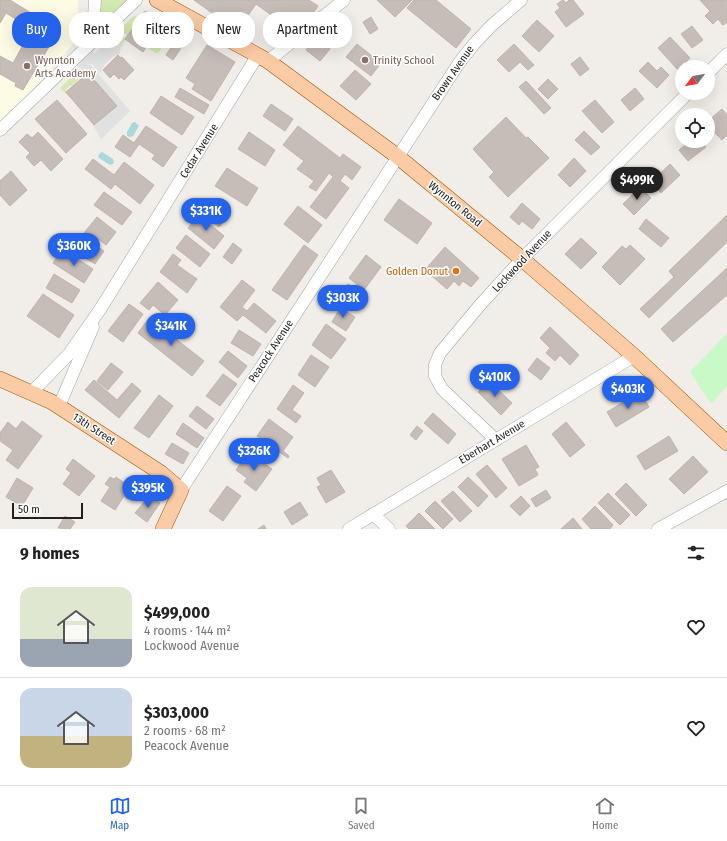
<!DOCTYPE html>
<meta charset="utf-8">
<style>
body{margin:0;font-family:"Fira Sans Condensed",sans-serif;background:#f2f2f2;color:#222;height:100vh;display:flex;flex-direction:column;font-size:15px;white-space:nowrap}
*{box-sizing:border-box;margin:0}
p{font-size:13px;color:#767676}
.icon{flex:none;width:22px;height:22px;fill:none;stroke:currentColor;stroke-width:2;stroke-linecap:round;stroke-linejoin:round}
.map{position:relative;height:529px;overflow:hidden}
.drawer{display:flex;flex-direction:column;background:#fff;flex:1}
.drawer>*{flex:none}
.top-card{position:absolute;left:12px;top:12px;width:400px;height:36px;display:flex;gap:8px}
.needle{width:26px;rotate:239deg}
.controls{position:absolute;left:675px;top:60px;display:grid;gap:8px}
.controls a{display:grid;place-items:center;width:40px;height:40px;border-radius:50%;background:#fff;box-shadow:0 4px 16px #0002;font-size:20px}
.scale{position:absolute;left:12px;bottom:10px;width:71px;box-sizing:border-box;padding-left:4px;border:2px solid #212121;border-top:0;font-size:11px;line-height:14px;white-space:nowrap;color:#212121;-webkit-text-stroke:3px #fff;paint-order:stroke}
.price{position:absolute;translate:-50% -34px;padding:0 9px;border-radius:14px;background:#2563eb;color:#fff;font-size:13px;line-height:26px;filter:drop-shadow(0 1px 2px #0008)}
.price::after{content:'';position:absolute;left:50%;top:24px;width:12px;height:9px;margin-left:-6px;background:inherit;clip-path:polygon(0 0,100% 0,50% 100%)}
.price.on{background:#222;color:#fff}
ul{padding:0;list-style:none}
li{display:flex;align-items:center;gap:12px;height:100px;padding:0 20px}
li+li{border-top:1px solid #e0e0e0}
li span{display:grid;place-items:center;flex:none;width:112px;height:80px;border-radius:12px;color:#555}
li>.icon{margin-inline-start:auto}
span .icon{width:48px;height:48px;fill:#fffc;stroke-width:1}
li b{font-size:17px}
h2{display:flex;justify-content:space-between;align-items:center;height:48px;padding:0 20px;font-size:17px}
.tag{padding:0 14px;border-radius:16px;background:#fff;box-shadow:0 4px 16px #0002;font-size:14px;line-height:36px}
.tag.on{background:#2563eb;color:#fff}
.tab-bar{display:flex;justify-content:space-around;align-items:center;height:56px;border-top:1px solid #e0e0e0;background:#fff;font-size:11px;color:#767676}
.tab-bar a{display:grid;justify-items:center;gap:2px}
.tab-bar .on{color:#2563eb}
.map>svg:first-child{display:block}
</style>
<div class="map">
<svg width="727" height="529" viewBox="0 0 727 529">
<rect width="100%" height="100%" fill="#f1ede8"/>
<!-- education -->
<polygon fill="#fefbe4" points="0,0 78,0 78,39 29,93 0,121"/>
<!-- grass -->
<g fill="#d4e9b0">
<polygon points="100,0 131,0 100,27"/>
<polygon points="134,16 139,17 134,27 142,32 141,34 157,42 169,20 174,23 172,31 159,52 156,53 119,30"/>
<polygon points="117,31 126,39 122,45 112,36"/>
<polygon points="76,73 80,78 72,86 71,85 65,90 81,108 60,88"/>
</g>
<!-- park -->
<polygon fill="#caf9c8" points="727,333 727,386 711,404 690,372"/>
<!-- parking -->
<polygon fill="#e1e1e1" points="111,32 112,36 122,45 119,54 111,58 105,64 100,73 92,64 90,63 90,64 130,111 101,139 93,125 114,105 85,74 80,78 76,73 81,68 77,66 94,48 93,51 94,54 109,40 106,37"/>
<!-- water -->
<g fill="#aad8dd">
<polygon points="135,122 139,126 133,136 130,137 127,136 127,132 132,123"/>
<polygon points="102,152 113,159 114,162 113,164 110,165 99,158 98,156 100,153"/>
</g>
<!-- building -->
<g fill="#c6bcb8" stroke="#c3b2ab">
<polygon points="0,0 10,0 49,24 51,22 61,27 23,90 15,86 16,83 0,74 0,56 13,63 32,29 6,13 0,23"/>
<polygon points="194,0 309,0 318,6 298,34 256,4 237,31"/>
<polygon points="377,0 412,0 395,17"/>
<polygon points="414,0 436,0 471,29 456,48 407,8"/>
<polygon points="563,0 566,3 569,0 573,0 584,14 566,27 555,12 560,8 557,4"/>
<polygon points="700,0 727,0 727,22 723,25 718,19 713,24 705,16 710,11"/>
<polygon points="145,11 153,16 149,23 162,32 154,43 151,40 143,52 125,39"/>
<polygon points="371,17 378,29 370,34 363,22"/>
<polygon points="537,20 554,36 539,52 522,36"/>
<polygon points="692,26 703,40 692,48 681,34"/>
<polygon points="184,28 191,33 173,60 166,55"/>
<polygon points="316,37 330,49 320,61 306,50"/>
<polygon points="670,37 690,58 678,70 658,48"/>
<polygon points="357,44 381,63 371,76 346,57"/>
<polygon points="514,44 534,65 528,70 520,62 509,72 497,60"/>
<polygon points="207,45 235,62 211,101 192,89 195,84 186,78"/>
<polygon points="118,55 120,58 122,57 134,70 124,80 121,77 119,79 114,74 110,78 103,70"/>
<polygon points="580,57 589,69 580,76 571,64"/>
<polygon points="648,62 657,71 661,67 669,75 657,88 639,71"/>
<polygon points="355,70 371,84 356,100 340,86"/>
<polygon points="88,73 117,106 94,125 66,92"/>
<polygon points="548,79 558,89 548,99 538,89"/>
<polygon points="526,81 551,108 544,114 519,87"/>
<polygon points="180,88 209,105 204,114 175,97"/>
<polygon points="635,88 644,99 630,111 621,100"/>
<polygon points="161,96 194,117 182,135 150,113"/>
<polygon points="57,100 87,134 66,153 35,119"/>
<polygon points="595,100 614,122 602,133 582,111"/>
<polygon points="271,104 293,119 285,131 263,116"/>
<polygon points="722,109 727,115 727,135 722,140 708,126 708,121"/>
<polygon points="506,117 526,138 528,137 549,158 508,197 489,177 494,172 473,149"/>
<polygon points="146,126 177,147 163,167 152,159 155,155 139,144 130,157 115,147 123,135 134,143"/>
<polygon points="298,126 340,158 343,154 361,167 352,180 345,174 340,181 349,188 326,219 310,207 333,177 329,173 316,191 309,187 314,181 297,169 304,161 283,145"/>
<polygon points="584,131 600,147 591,155 575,140"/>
<polygon points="38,132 63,159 51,171 41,160 34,166 26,157 30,153 19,142 27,134 32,138"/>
<polygon points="249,132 275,150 265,166 238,149"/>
<polygon points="690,141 701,141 706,147 688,161 679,150"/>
<polygon points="574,158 586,171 570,187 558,175"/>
<polygon points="93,159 114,175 124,162 154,185 140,204 115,184 111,189 85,169"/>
<polygon points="670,164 680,175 661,193 651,182"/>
<polygon points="227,168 258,188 247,206 215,186"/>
<polygon points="11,171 27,190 10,206 0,195 0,181"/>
<polygon points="640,187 651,198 634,215 623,204"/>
<polygon points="104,192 132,212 122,225 94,205"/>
<polygon points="210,199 229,215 219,227 200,211"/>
<polygon points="399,199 432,223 417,244 384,220"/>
<polygon points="522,203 540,219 532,229 522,221 519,225 510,217"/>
<polygon points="298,206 322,225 308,243 284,224"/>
<polygon points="199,215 224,236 214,249 188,228"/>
<polygon points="727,215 727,242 649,318 640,309 674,277 669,271"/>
<polygon points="97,217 116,232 106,245 93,235 90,238 84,233"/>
<polygon points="646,219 669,238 661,247 639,229"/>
<polygon points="186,235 210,254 200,267 176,248"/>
<polygon points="82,237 104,251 95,264 73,250"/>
<polygon points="581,238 597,253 581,269 565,254"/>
<polygon points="233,243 242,250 232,264 223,257"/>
<polygon points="304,245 318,255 287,300 272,290"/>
<polygon points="630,245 645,259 620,285 602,267 622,246 626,249"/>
<polygon points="445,247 479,278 471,287 463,281 459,286 454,281 447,289 425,270"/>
<polygon points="68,253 93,269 84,283 53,263 58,256 63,259"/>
<polygon points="173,254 181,260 177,265 197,279 187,293 160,272"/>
<polygon points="366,255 381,267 364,290 349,278"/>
<polygon points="727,268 727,295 673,342 661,329"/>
<polygon points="54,274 80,290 72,303 46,288"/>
<polygon points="242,280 255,290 242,307 247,311 254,303 276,321 266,333 243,315 237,321 220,307"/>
<polygon points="158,282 178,300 165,315 153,305 149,310 140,303"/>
<polygon points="348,284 362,294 355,304 341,294"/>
<polygon points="43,294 74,315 59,338 27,316"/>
<polygon points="129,304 143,314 123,342 108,331"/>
<polygon points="340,308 355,317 346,331 332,322"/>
<polygon points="149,318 204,361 192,376 138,333"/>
<polygon points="326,324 346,339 331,359 312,345"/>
<polygon points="550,327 579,355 570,365 560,355 555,361 546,353 550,348 540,338"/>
<polygon points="239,330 261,344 253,356 231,343"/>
<polygon points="228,351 247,366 238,378 219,362"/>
<polygon points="311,355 329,367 315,387 298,375"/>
<polygon points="537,358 550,368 541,380 528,370"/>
<polygon points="111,363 123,372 108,390 97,381"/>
<polygon points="223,374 237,384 220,406 206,396"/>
<polygon points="94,380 117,400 132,383 141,391 119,418 85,390"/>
<polygon points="489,381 512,403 501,415 478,392"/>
<polygon points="293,385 304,393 292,410 301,416 296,423 277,409"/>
<polygon points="640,392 649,407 616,427 607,412"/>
<polygon points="159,395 173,406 149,438 134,428"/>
<polygon points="197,406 214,419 206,429 189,416"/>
<polygon points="433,413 456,434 448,444 424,423"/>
<polygon points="269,419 293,437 283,451 289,456 288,458 257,436"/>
<polygon points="22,421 42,436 18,469 6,460 13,450 0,441 0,433 8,422 16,429"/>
<polygon points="566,422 585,445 570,457 552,434"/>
<polygon points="183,423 204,438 197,448 176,434"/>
<polygon points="417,426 423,431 416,440 410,435"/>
<polygon points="669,436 678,451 645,470 637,456"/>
<polygon points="172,443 189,453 183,464 165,454"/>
<polygon points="526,445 539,467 535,469 538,475 519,486 502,459"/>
<polygon points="254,456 272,469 256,491 244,482 247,478 236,470 243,460 248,464"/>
<polygon points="693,456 708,472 684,494 669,479"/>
<polygon points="73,459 95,476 79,496 63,484 71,473 66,469"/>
<polygon points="487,465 507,488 496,498 476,474"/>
<polygon points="331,470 345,492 326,503 317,487 321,485 317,478"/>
<polygon points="110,477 114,479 116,477 129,486 133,492 128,499 124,496 115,510 101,501 110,487 105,484"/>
<polygon points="468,477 488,496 478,507 458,487"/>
<polygon points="17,478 33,488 22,506 6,497"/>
<polygon points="626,483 647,505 636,516 615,494"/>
<polygon points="227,486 241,496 223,521 209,511"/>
<polygon points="546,490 551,498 536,507 531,499"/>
<polygon points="453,491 472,511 460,522 441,501"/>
<polygon points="608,493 630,515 620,525 598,503"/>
<polygon points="149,496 160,503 147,522 135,513"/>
<polygon points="521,496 530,506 520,516 510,506"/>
<polygon points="435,501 453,519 443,529 425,511"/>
<polygon points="300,502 308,515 292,525 284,512"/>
<polygon points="595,506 613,525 610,529 591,529 582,519"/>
<polygon points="419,513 435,529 409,529 406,526"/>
<polygon points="65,516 75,522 70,529 58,528"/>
<polygon points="573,518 582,529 561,529"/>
<polygon points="264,525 266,529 258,529"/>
</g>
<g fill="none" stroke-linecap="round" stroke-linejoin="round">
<defs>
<g id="minor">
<polyline points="89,43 93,34 95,0"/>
<polyline points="268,61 344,0"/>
<polyline points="708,73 727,54"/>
<polyline points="0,130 136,0"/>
<polyline points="31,393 69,354 101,308 258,55"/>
<polyline points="59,406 93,327"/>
<polyline points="496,440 442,389 435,376 435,365 440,353 480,305 522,259 688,93"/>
<polyline points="181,490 459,63 474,44 491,26 521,0"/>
<polyline points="373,514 389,529"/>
<polyline points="349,529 634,356"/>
<polyline points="658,529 727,491"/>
</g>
<g id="major">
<polyline points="157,0 268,61 397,156 522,259 634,356 727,443"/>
<polyline points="0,379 52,402 161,473 181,490 163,529"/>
</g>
</defs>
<!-- minor casing -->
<use href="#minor" stroke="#a5a5a5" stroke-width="13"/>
<!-- major casing -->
<use href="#major" stroke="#9b5603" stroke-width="16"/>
<!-- minor -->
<use href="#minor" stroke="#fff" stroke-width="12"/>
<!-- major -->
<use href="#major" stroke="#facba5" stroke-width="15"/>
</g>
<!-- markers -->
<g fill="#8d6e63" stroke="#fff" stroke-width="1.5">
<circle cx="365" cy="60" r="4"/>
<circle cx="27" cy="66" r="4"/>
</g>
<circle fill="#e8710a" stroke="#fff" stroke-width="1.5" cx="456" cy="271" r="4"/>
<g text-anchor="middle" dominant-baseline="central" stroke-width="3" stroke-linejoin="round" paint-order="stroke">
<!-- education labels -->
<g font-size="11" fill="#785e54" stroke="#fff" text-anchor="start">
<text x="35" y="60">Wynnton<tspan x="35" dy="13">Arts Academy</tspan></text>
<text x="373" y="60">Trinity School</text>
</g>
<!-- street labels -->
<g font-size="11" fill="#212121" stroke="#fff">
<text transform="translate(453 73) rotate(-55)">Brown Avenue</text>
<text transform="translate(199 151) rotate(-58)">Cedar Avenue</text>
<text transform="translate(455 204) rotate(39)">Wynnton Road</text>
<text transform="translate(522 261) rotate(-47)">Lockwood Avenue</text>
<text transform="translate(271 351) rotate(-57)">Peacock Avenue</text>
<text transform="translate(94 429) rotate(33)">13th Street</text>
<text transform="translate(492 442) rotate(-31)">Eberhart Avenue</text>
</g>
<!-- food labels -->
<g font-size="11" fill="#c56008" stroke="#fff" text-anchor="end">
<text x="448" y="271">Golden Donut</text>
</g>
</g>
</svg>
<div class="controls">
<a><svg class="needle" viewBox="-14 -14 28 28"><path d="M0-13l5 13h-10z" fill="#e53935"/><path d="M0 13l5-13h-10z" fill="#767676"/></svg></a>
<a><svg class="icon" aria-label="locate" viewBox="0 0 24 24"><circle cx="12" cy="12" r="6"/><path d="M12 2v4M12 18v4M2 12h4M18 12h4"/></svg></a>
</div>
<div class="scale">50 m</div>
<b class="price on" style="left:637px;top:201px">$499K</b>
<b class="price" style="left:206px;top:232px">$331K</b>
<b class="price" style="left:74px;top:267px">$360K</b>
<b class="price" style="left:343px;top:319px">$303K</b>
<b class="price" style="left:171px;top:347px">$341K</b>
<b class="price" style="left:495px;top:398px">$410K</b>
<b class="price" style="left:628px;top:410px">$403K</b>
<b class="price" style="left:254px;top:472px">$326K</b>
<b class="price" style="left:148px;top:509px">$395K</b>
<div class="top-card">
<a class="tag on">Buy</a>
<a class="tag">Rent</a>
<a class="tag">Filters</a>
<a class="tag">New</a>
<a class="tag">Apartment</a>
</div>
</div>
<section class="drawer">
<h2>9 homes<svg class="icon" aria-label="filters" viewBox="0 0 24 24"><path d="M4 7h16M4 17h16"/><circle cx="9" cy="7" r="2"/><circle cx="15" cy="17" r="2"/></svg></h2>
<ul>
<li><span style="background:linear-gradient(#dfe7d0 65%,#9aa5b1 0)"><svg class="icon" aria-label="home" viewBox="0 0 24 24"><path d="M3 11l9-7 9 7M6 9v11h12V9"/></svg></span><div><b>$499,000</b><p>4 rooms · 144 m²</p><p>Lockwood Avenue</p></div><svg class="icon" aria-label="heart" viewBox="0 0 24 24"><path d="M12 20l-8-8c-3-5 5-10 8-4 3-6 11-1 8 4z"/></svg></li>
<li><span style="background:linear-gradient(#c9d6e8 60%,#c2b280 0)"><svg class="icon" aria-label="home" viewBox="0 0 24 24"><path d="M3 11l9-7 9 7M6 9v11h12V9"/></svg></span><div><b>$303,000</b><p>2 rooms · 68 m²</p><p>Peacock Avenue</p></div><svg class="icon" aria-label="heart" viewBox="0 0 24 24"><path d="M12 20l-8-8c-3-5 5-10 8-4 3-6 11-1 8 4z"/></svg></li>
</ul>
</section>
<nav class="tab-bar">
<a class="on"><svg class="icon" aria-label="map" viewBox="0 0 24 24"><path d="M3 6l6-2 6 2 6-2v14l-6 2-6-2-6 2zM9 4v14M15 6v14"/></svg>Map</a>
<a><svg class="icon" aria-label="saved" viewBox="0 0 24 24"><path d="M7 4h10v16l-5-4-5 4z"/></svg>Saved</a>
<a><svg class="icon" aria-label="home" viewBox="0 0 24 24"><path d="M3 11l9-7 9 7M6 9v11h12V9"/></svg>Home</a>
</nav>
